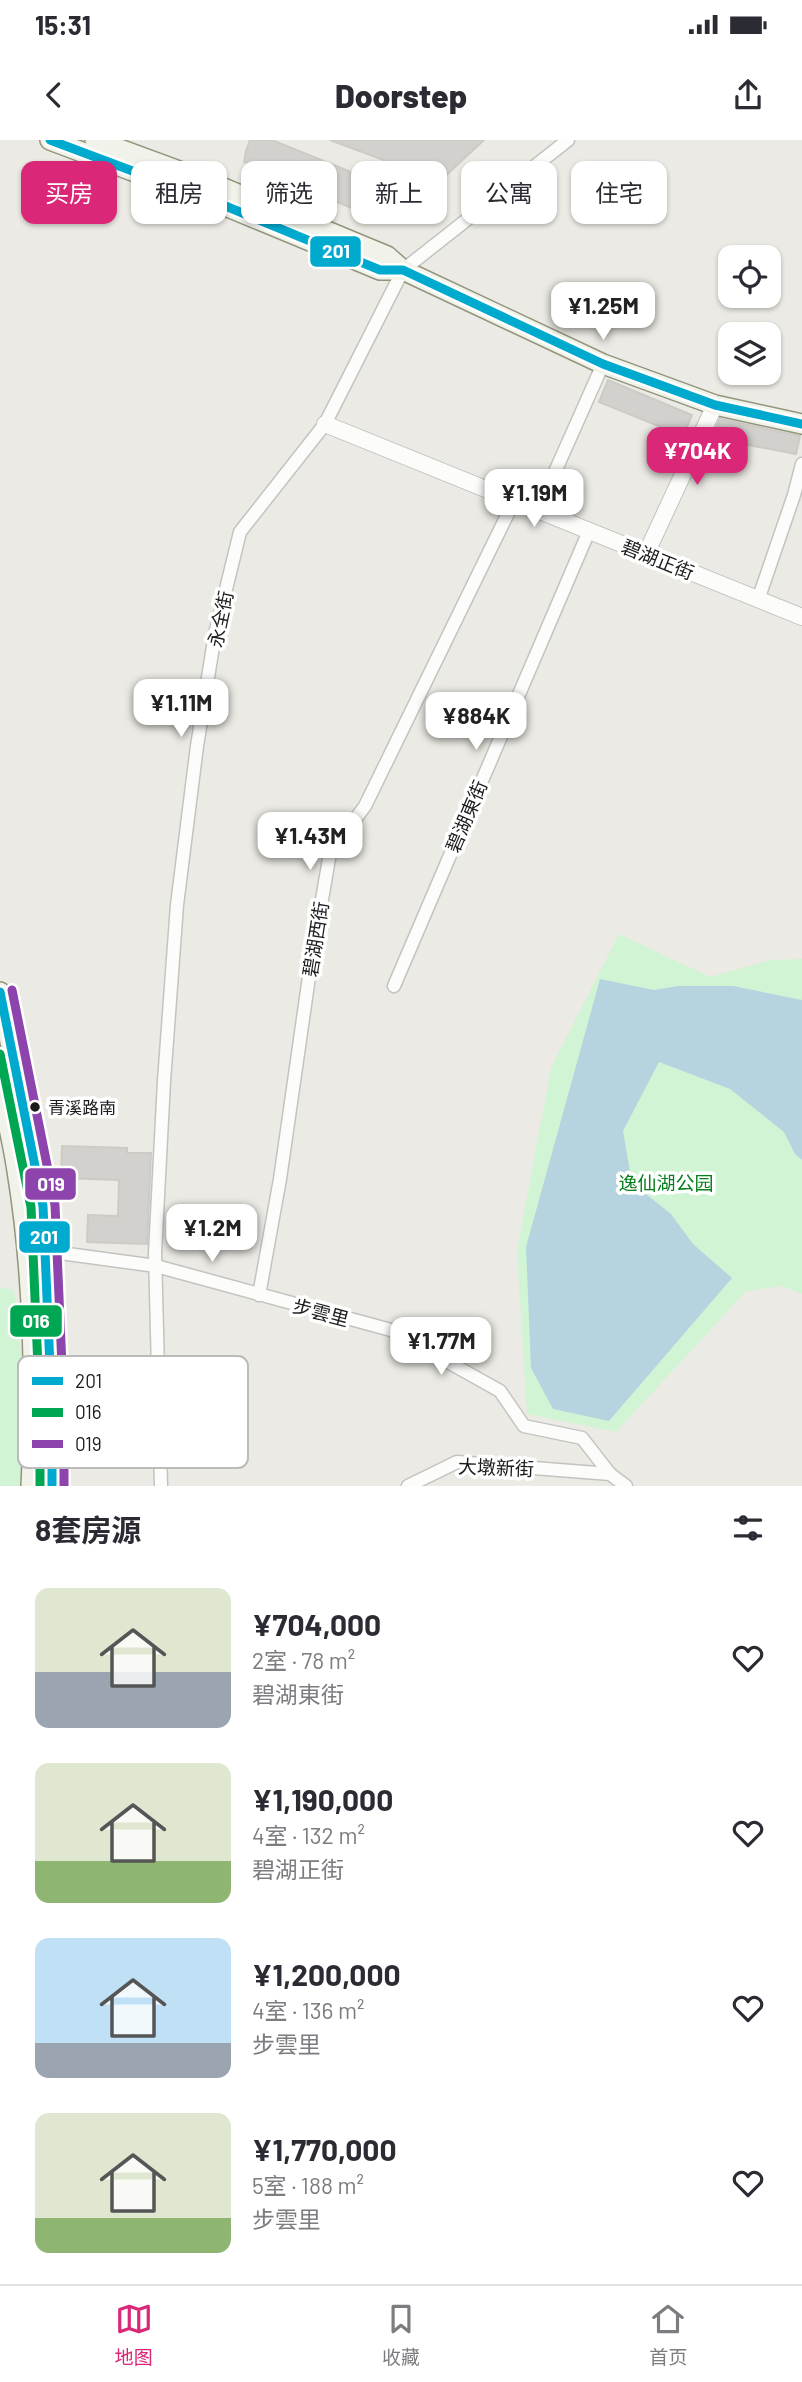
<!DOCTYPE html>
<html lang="zh">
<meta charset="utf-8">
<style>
body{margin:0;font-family:Barlow,"Noto Sans SC",sans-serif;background:#f2f2f3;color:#2b2b33;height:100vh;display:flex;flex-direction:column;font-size:26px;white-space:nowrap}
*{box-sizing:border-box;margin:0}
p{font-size:23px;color:#7c7c81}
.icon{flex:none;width:38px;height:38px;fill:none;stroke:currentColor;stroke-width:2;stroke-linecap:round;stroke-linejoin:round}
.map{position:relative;height:1346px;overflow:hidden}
.details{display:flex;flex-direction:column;background:#fff;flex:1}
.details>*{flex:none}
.guide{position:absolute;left:21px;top:21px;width:761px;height:63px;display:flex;gap:14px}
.tools{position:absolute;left:718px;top:105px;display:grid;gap:14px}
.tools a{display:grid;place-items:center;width:63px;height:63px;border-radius:14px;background:#fff;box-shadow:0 2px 5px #0004;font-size:35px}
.price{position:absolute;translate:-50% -60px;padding:0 16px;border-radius:14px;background:#fff;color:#222;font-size:23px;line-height:46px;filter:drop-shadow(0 2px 4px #0008)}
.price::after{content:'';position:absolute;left:50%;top:42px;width:21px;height:16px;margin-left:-10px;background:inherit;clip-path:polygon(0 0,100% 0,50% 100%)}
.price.on{background:#db2777;color:#fff}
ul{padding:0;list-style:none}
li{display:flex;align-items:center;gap:21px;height:175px;padding:0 35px}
li span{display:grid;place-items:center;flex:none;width:196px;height:140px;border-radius:14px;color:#555}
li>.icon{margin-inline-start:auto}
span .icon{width:84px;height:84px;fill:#fffc;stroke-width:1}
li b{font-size:30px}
h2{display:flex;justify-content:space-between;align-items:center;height:84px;padding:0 35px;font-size:30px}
.tag{padding:0 24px;border-radius:14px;background:#fff;box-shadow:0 2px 5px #0004;font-size:24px;line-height:63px}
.tag.on{background:#db2777;color:#fff}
.status{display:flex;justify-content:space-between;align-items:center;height:49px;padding:0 35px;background:#fff;direction:ltr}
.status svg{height:19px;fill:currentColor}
header{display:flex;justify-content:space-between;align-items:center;height:91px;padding:0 35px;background:#fff;font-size:32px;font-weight:800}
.dock{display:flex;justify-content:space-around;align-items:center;height:98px;border-top:2px solid #e1e1e2;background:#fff;font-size:19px;color:#7c7c81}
.dock a{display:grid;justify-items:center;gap:4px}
.dock .on{color:#db2777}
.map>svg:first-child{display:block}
</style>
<div class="status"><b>15:31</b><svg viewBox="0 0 49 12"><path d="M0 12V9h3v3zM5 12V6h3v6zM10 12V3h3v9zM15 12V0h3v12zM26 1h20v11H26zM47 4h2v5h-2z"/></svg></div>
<header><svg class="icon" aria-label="back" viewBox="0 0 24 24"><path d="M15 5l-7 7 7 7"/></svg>Doorstep<svg class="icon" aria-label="share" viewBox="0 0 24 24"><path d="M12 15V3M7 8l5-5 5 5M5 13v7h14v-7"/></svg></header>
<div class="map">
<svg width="802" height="1346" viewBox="0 0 802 1346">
<rect width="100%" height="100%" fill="#ebeae4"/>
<!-- park -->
<g fill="#d1f4d4">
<polygon points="619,794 710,837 771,820 802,819 802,1154 782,1146 746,1151 616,1292 527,1274 517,1111 551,928"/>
<polygon points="0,1147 14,1150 28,1282 26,1346 0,1346"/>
</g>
<!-- water -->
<polygon fill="#b6d4e0" points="600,839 654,850 678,846 733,846 802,860 802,1020 795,1014 784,992 730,949 659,922 623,991 632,1043 671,1074 693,1104 732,1138 609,1281 553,1269 531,1228 526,1107"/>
<!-- building -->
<g fill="#d3d1cd" stroke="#cecbc6" stroke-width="2">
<polygon points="250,0 272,0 418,59 412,74 388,80 357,67 356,70 244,22 246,11"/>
<polygon points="330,0 484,0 440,41"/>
<polygon points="608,240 692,275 683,296 599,262"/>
<polygon points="720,279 800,296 796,314 712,298"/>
<polygon points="62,1006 127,1008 127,1013 151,1013 147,1104 87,1102 88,1075 118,1076 119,1040 61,1038"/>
</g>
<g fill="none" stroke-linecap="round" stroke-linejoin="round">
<defs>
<g id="minor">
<polyline points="538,370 603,224"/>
<polyline points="758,460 794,355 802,324"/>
<polyline points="394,846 589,391"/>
<polyline points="38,1110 156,1126 391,1190 500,1251 524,1286 582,1298 610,1334"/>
<polyline points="259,1155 280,1039 311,823 330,713 365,666 514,361"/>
<polyline points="161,1346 155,1113 164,941 177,765 197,606 215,494 240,392 325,284 403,130 568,0"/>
<polyline points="408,1346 457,1322 610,1334 626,1346"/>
</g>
<g id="tertiary">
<polyline points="325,284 802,477"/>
<polyline points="646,414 715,265"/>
</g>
<g id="secondary">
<polyline points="50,0 223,65 380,130 403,130"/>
<polyline points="95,0 209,42 387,116 403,130 603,224 715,265 802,284"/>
<polyline points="0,852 43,1066 52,1273 52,1346"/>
<path d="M0,947c6,28 13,56 17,84 17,104 19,210 14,315"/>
</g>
</defs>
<!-- minor casing -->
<use href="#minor" stroke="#c3c3c0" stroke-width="15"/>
<!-- tertiary casing -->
<use href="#tertiary" stroke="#c3c3c0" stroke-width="18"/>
<!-- secondary casing -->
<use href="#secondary" stroke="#91957c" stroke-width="22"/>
<!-- minor -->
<use href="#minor" stroke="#fcfcfb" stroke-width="12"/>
<!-- tertiary -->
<use href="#tertiary" stroke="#fcfcfb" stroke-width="16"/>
<!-- secondary -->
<use href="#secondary" stroke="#f1f2e9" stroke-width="19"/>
<defs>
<g id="bus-1">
<polyline points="50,0 223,65 380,130 403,130 603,224 715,265 802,284"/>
<polyline points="0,852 43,1066 52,1273 52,1346"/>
</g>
<polyline id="bus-2" points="0,914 31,1067 40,1273 40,1346"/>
<polyline id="bus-3" points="12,850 55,1065 64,1272 64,1346"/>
</defs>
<!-- bus-1 casing -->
<use href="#bus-1" stroke="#fff" stroke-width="14"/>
<!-- bus-2 casing -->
<use href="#bus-2" stroke="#fff" stroke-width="14"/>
<!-- bus-3 casing -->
<use href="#bus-3" stroke="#fff" stroke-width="14"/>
<!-- bus-1 -->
<use href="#bus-1" stroke="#00a9ce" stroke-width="9"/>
<!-- bus-2 -->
<use href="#bus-2" stroke="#00a651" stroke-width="9"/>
<!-- bus-3 -->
<use href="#bus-3" stroke="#8e44ad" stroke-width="9"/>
</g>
<!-- markers -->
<circle fill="#1c1c1c" stroke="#fff" stroke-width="2.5" cx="35" cy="967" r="6"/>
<g text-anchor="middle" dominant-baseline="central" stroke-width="7" stroke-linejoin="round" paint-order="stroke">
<!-- bus labels -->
<g font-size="17" fill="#1c1c1c" stroke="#fff" text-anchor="start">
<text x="48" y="967">青溪路南</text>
</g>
<!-- street labels -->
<g font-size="19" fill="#1c1c1c" stroke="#fff">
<text transform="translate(658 419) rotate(22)">碧湖正街</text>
<text transform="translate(220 479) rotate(-78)">永全街</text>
<text transform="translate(466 676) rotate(-67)">碧湖東街</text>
<text transform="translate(315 799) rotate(-81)">碧湖西街</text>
<text transform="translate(321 1172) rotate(15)">步雲里</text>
<text transform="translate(496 1327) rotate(2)">大墩新街</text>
</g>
<!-- park labels -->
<g font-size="19" fill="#067f1b" stroke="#fff">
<text x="666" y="1042">逸仙湖公园</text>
</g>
</g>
<!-- legend -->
<rect x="18" y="1216" width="230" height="112" rx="10" fill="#fff" stroke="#bbb" stroke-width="2"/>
<rect x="32" y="1237" width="31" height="8" fill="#00a9ce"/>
<rect x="32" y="1268" width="31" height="9" fill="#00a651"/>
<rect x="32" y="1300" width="31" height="8" fill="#8e44ad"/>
<g font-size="19" fill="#1c1c1c">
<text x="75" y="1248">201</text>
<text x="75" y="1279">016</text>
<text x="75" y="1311">019</text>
</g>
<g stroke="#fff" stroke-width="2.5">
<rect x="309" y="95" width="53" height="33" rx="7" fill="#00a9ce"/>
<rect x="24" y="1027" width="53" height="34" rx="7" fill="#8e44ad"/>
<rect x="18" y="1080" width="53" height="34" rx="7" fill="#00a9ce"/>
<rect x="9" y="1164" width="54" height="34" rx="7" fill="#00a651"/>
</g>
<g font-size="19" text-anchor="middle" font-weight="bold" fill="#fff">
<text x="336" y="118">201</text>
<text x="51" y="1051">019</text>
<text x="44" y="1104">201</text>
<text x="36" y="1188">016</text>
</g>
</svg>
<div class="tools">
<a><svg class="icon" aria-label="locate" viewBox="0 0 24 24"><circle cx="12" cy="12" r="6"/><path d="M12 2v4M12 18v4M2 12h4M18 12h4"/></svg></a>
<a><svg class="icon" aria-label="layers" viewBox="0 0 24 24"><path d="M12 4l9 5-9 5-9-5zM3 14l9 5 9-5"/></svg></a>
</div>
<b class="price" style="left:603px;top:202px">¥1.25M</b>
<b class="price on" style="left:697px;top:347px">¥704K</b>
<b class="price" style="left:534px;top:389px">¥1.19M</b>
<b class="price" style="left:181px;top:599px">¥1.11M</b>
<b class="price" style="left:476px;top:612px">¥884K</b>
<b class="price" style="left:310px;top:732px">¥1.43M</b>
<b class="price" style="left:212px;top:1124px">¥1.2M</b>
<b class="price" style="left:441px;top:1237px">¥1.77M</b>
<div class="guide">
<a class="tag on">买房</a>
<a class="tag">租房</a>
<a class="tag">筛选</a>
<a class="tag">新上</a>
<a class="tag">公寓</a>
<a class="tag">住宅</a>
</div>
</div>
<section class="details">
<h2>8套房源<svg class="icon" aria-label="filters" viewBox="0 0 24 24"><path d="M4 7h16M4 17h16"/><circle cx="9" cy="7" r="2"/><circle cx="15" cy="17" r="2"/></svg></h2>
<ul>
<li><span style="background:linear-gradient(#dfe7d0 60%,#9aa5b1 0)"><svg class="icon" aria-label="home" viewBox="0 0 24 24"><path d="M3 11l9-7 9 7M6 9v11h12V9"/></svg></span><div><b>¥704,000</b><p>2室 · 78 m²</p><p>碧湖東街</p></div><svg class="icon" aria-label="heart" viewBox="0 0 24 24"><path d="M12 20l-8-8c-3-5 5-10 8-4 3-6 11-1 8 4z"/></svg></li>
<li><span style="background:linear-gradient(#dfe7d0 70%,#8fb573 0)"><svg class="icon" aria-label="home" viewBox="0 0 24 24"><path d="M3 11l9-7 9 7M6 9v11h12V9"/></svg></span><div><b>¥1,190,000</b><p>4室 · 132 m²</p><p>碧湖正街</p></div><svg class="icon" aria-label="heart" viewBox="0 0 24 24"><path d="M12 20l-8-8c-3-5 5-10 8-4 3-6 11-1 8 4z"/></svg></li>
<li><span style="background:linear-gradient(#bfe0f5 75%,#9aa5b1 0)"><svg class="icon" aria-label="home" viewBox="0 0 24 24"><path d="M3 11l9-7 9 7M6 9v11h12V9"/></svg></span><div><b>¥1,200,000</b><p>4室 · 136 m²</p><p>步雲里</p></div><svg class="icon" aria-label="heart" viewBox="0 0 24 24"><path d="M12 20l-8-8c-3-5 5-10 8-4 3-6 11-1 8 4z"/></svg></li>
<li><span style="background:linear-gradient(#dfe7d0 75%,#8fb573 0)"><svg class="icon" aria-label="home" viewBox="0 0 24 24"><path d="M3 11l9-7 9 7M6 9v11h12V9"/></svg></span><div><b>¥1,770,000</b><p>5室 · 188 m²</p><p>步雲里</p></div><svg class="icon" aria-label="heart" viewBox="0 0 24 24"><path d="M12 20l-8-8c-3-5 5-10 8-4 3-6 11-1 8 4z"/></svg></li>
</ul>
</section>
<nav class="dock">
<a class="on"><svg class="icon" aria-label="map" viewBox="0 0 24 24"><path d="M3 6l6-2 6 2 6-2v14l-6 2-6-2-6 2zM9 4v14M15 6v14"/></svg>地图</a>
<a><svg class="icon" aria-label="saved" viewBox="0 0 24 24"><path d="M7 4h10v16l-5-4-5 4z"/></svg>收藏</a>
<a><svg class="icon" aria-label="home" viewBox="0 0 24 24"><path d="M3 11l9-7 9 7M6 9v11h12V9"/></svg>首页</a>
</nav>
